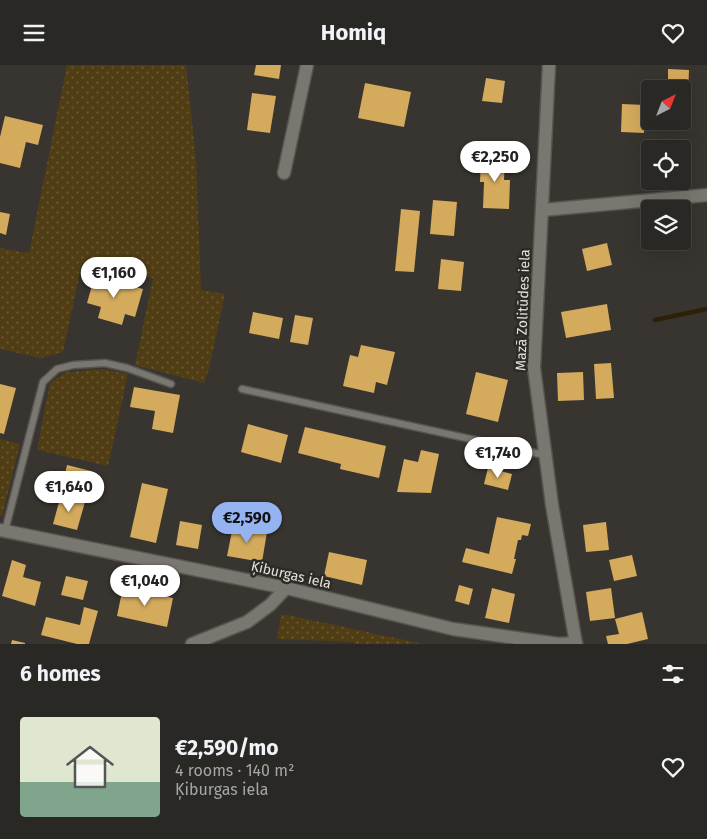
<!DOCTYPE html>
<meta charset="utf-8">
<style>
body{margin:0;font-family:"Fira Sans",sans-serif;background:#363431;color:#f1f3f6;height:100vh;display:flex;flex-direction:column;font-size:19px;white-space:nowrap}
*{box-sizing:border-box;margin:0}
p{font-size:16px;color:#a5a6a6}
.icon{flex:none;width:28px;height:28px;fill:none;stroke:currentColor;stroke-width:2;stroke-linecap:round;stroke-linejoin:round}
.map{position:relative;height:579px;overflow:hidden}
.details{display:flex;flex-direction:column;background:#2a2824;flex:1}
.details>*{flex:none}
.needle{width:32px;rotate:42deg}
.controls{position:absolute;left:641px;top:15px;display:grid;gap:10px}
.controls a{display:grid;place-items:center;width:50px;height:50px;border-radius:5px;background:#2a2824;box-shadow:0 5px 20px #0002,0 0 0 1px #464441;font-size:25px}
.price{position:absolute;translate:-50% -42px;padding:0 11px;border-radius:18px;background:#fff;color:#222;font-size:16px;line-height:32px;filter:drop-shadow(0 1px 2px #0008)}
.price::after{content:'';position:absolute;left:50%;top:30px;width:15px;height:11px;margin-left:-8px;background:inherit;clip-path:polygon(0 0,100% 0,50% 100%)}
.price.selected{background:#95b2f1;color:#111}
ul{padding:0;list-style:none}
li{display:flex;align-items:center;gap:15px;height:125px;padding:0 20px}
li span{display:grid;place-items:center;flex:none;width:140px;height:100px;border-radius:5px;color:#555}
li>.icon{margin-inline-start:auto}
span .icon{width:60px;height:60px;fill:#fffc;stroke-width:1}
li b{font-size:21px}
h2{display:flex;justify-content:space-between;align-items:center;height:60px;padding:0 20px;font-size:21px}
header{display:flex;justify-content:space-between;align-items:center;height:65px;padding:0 20px;background:#2a2824;font-size:22px;font-weight:700}
.map>svg:first-child{display:block}
</style>
<header><svg class="icon" aria-label="menu" viewBox="0 0 24 24"><path d="M4 6h16M4 12h16M4 18h16"/></svg>Homiq<svg class="icon" aria-label="heart" viewBox="0 0 24 24"><path d="M12 20l-8-8c-3-5 5-10 8-4 3-6 11-1 8 4z"/></svg></header>
<div class="map">
<svg width="707" height="579" viewBox="0 0 707 579">
<defs>
<pattern id="grass-dots" width="8" height="8" patternUnits="userSpaceOnUse" patternTransform="scale(1.25)"><rect width="8" height="8" fill="#513d14"/><path d="M2 2h.1M6 6h.1" fill="none" stroke="#6a5936" stroke-width="1.8" stroke-linecap="round"/></pattern>
</defs>
<rect width="100%" height="100%" fill="#383530"/>
<!-- grass -->
<g fill="url(#grass-dots)">
<polygon points="67,0 186,0 196,94 201,225 225,229 209,304 204,318 135,300 153,213 82,198 63,287 41,293 0,284 0,183 29,188"/>
<polygon points="102,304 128,309 108,401 37,385 50,318 66,307"/>
<polygon points="0,374 20,379 2,451 0,451"/>
<polygon points="281,550 288,550 423,579 354,579 354,577 277,574"/>
</g>
<g fill="none" stroke-linecap="round" stroke-linejoin="round">
<!-- stream -->
<polyline stroke="#2d2007" stroke-width="4.5" points="655,255 707,244"/>
</g>
<!-- building -->
<g fill="#d4aa5c">
<polygon points="256,0 281,0 279,14 254,10"/>
<polygon points="668,4 689,5 688,32 682,32 682,24 668,24"/>
<polygon points="486,13 505,16 502,38 482,36"/>
<polygon points="365,18 411,27 404,62 358,53"/>
<polygon points="252,28 276,31 270,68 247,65"/>
<polygon points="622,39 645,40 644,68 621,67"/>
<polygon points="5,51 43,60 38,80 26,77 20,103 0,98 0,72"/>
<polygon points="481,90 505,91 504,115 510,115 509,144 483,143 484,117 480,117"/>
<polygon points="433,135 457,137 454,171 430,169"/>
<polygon points="401,144 420,146 414,207 395,206"/>
<polygon points="0,147 10,149 6,170 0,168"/>
<polygon points="607,178 612,200 587,206 582,184"/>
<polygon points="441,194 464,197 461,226 438,224"/>
<polygon points="95,210 143,224 135,252 125,249 122,260 98,253 101,242 87,238"/>
<polygon points="607,239 611,265 566,273 561,247"/>
<polygon points="253,247 283,253 279,274 249,268"/>
<polygon points="295,250 313,253 308,280 290,277"/>
<polygon points="361,280 395,287 387,320 376,317 374,328 343,321 350,290 358,292"/>
<polygon points="611,298 614,333 596,334 594,299"/>
<polygon points="476,307 508,315 498,357 466,349"/>
<polygon points="583,307 584,335 558,336 557,308"/>
<polygon points="0,319 16,323 4,369 0,368"/>
<polygon points="134,322 180,330 173,368 152,364 155,346 130,342"/>
<polygon points="248,359 288,370 281,398 241,387"/>
<polygon points="305,362 386,381 379,413 340,404 341,399 298,388"/>
<polygon points="421,385 439,389 431,428 397,427 404,394 418,397"/>
<polygon points="67,400 91,406 87,424 63,418"/>
<polygon points="488,403 512,409 508,425 484,419"/>
<polygon points="142,418 168,424 156,478 130,472"/>
<polygon points="61,430 85,437 77,465 53,459"/>
<polygon points="228,440 246,443 243,457 226,453"/>
<polygon points="497,452 531,459 528,471 522,470 521,475 518,475 514,494 516,494 512,509 462,497 466,483 489,489"/>
<polygon points="180,456 202,460 198,484 176,480"/>
<polygon points="606,457 609,485 586,487 583,460"/>
<polygon points="233,461 267,467 262,497 227,491"/>
<polygon points="329,487 367,495 362,520 324,511"/>
<polygon points="632,490 637,511 614,516 609,495"/>
<polygon points="12,495 26,500 23,512 41,517 35,541 2,531"/>
<polygon points="66,511 88,516 83,535 61,530"/>
<polygon points="459,520 473,524 469,540 455,536"/>
<polygon points="123,522 173,533 167,562 117,551"/>
<polygon points="492,523 515,529 509,558 485,553"/>
<polygon points="611,523 615,553 590,556 586,527"/>
<polygon points="84,542 98,546 89,579 77,579 41,570 46,552 80,560"/>
<polygon points="642,547 648,574 627,579 608,579 606,571 619,569 615,554"/>
<polygon points="12,575 25,578 25,579 11,579"/>
</g>
<g fill="none" stroke-linecap="round" stroke-linejoin="round">
<defs>
<g id="service">
<polyline points="242,324 544,390"/>
<polyline points="5,466 43,317 57,304 73,300 105,298 127,303 171,319"/>
</g>
<g id="minor">
<polyline points="549,0 534,303 552,440 576,579"/>
<polyline points="284,108 307,0"/>
<polyline points="543,145 707,130"/>
<polyline points="0,465 286,523 453,564 559,579 576,578"/>
<polyline points="192,579 247,557 270,540 286,523"/>
</g>
</defs>
<!-- service casing -->
<use href="#service" stroke="#575450" stroke-width="9"/>
<!-- minor casing -->
<use href="#minor" stroke="#575450" stroke-width="15"/>
<!-- service -->
<use href="#service" stroke="#7a7670" stroke-width="6"/>
<!-- minor -->
<use href="#minor" stroke="#7a7670" stroke-width="12"/>
</g>
<g text-anchor="middle" dominant-baseline="central" stroke-width="5" stroke-linejoin="round" paint-order="stroke">
<!-- street labels -->
<g font-size="14" fill="#e5e3df" stroke="#2e2b26">
<text transform="translate(523 245) rotate(-88)">Mazā Zolitūdes iela</text>
<text transform="translate(291 510) rotate(13)">Ķiburgas iela</text>
</g>
</g>
</svg>
<div class="controls">
<a><svg class="needle" viewBox="-14 -14 28 28"><path d="M0-13l5 13h-10z" fill="#e53935"/><path d="M0 13l5-13h-10z" fill="#a5a6a6"/></svg></a>
<a><svg class="icon" aria-label="locate" viewBox="0 0 24 24"><circle cx="12" cy="12" r="6"/><path d="M12 2v4M12 18v4M2 12h4M18 12h4"/></svg></a>
<a><svg class="icon" aria-label="layers" viewBox="0 0 24 24"><path d="M12 4l9 5-9 5-9-5zM3 14l9 5 9-5"/></svg></a>
</div>
<b class="price" style="left:495px;top:118px">€2,250</b>
<b class="price" style="left:114px;top:234px">€1,160</b>
<b class="price" style="left:498px;top:414px">€1,740</b>
<b class="price" style="left:69px;top:448px">€1,640</b>
<b class="price selected" style="left:247px;top:479px">€2,590</b>
<b class="price" style="left:145px;top:542px">€1,040</b>
</div>
<section class="details">
<h2>6 homes<svg class="icon" aria-label="filters" viewBox="0 0 24 24"><path d="M4 7h16M4 17h16"/><circle cx="9" cy="7" r="2"/><circle cx="15" cy="17" r="2"/></svg></h2>
<ul>
<li><span style="background:linear-gradient(#dfe7d0 65%,#7fa58c 0)"><svg class="icon" aria-label="home" viewBox="0 0 24 24"><path d="M3 11l9-7 9 7M6 9v11h12V9"/></svg></span><div><b>€2,590/mo</b><p>4 rooms · 140 m²</p><p>Ķiburgas iela</p></div><svg class="icon" aria-label="heart" viewBox="0 0 24 24"><path d="M12 20l-8-8c-3-5 5-10 8-4 3-6 11-1 8 4z"/></svg></li>
</ul>
</section>
